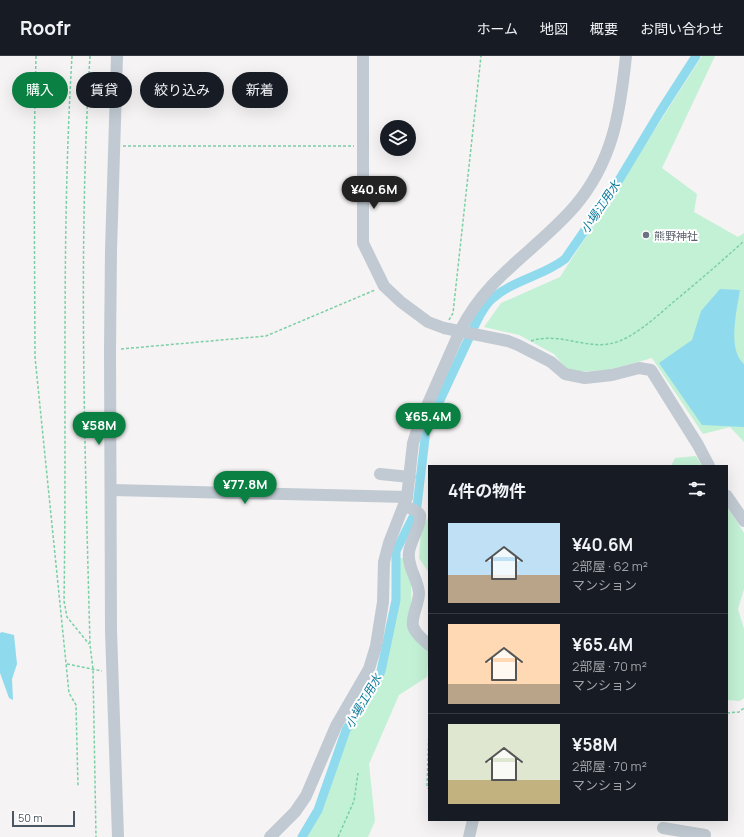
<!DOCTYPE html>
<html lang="ja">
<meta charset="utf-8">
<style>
body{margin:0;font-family:Manrope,"Noto Sans JP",sans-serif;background:#20242c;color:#f1f3f6;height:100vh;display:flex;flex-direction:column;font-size:15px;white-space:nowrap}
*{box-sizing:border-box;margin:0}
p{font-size:13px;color:#9ea1a6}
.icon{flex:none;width:22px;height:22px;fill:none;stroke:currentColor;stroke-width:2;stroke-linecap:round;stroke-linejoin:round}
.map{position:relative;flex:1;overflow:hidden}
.panel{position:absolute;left:428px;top:409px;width:300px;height:356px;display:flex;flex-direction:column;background:#171b24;border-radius:0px;box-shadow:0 4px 16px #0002}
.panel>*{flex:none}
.guide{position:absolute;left:12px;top:16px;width:356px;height:36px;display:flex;gap:8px}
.tools{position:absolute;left:380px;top:64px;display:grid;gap:8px}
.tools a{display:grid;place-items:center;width:36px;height:36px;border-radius:50%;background:#171b24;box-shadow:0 4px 16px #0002;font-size:20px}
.scale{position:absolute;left:12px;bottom:10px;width:63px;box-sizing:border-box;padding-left:4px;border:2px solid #4a5661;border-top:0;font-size:11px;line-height:14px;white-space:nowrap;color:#4a5661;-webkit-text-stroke:3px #fff;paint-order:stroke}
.price{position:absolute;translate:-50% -34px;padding:0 9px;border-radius:14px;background:#0b8043;color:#fff;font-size:13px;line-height:26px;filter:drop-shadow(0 1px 2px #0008)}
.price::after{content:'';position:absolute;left:50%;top:24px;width:12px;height:9px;margin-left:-6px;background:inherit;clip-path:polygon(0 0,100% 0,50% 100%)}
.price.current{background:#222;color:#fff}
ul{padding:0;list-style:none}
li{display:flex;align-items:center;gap:12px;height:100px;padding:0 20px}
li+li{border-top:1px solid #363941}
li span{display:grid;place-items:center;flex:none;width:112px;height:80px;border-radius:0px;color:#555}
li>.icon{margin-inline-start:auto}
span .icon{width:48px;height:48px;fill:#fffc;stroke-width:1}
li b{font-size:17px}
h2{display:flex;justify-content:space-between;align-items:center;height:48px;padding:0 20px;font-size:17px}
.pill{padding:0 14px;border-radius:18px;background:#171b24;box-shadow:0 4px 16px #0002;font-size:14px;line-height:36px}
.pill.current{background:#0b8043;color:#fff}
header{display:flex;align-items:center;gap:24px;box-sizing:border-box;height:56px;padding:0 20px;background:#171b24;border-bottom:1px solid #363941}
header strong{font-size:19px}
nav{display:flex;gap:22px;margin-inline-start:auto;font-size:14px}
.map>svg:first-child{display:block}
</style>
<header>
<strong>Roofr</strong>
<nav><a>ホーム</a><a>地図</a><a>概要</a><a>お問い合わせ</a></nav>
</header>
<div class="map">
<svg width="744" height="781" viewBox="0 0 744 781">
<rect width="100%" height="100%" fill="#f5f3f3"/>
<!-- green -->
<g fill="#c3f1d5">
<polygon points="702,0 715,0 662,112 697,138 694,156 738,181 744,177 744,386 730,371 703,378 652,302 609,314 569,316 554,298 519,279 484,271 501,247 560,221"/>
<polygon points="696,400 702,410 671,410 675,402"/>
<polygon points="727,450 744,477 744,533 738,553 744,573 744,642 740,645 727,644"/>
<polygon points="429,460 429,517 419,502 421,475"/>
<polygon points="397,502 403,502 411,522 412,579 429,595 427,621 399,639 369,708 375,765 368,781 304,781 319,753 347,676 378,630 383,615 399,539"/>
</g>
<!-- water -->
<g fill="#90daee">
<path d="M720,233l20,1c-3,19 -13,60 4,74v63l-42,-2 -43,-62 33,-23 9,-29z"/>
<polygon points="2,576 14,579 17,608 12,623 13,644 9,642 0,617 0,577"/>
</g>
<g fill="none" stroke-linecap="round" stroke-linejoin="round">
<!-- canal -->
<g stroke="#90daee" stroke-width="9">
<path d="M474,271c5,-10 10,-22 19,-29 21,-18 50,-22 72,-39l51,-74 44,-73 36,-56"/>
<polyline points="417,450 426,374 469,282"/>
<polyline points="302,781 318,754 346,674 375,629 381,615 396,544 396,495 414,459"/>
</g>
<!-- path -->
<g stroke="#7ad0a6" stroke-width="1.5" stroke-dasharray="3 2" stroke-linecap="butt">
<polyline points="36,0 34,94 35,301 69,637 76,649 78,731"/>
<path d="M72,0c-11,182 -5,363 -8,545l3,16 22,27"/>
<path d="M90,0c-12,196 -5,393 0,589l3,24 3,168"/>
<polyline points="123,90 354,90"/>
<polyline points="449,264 453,257 481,0"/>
<path d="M531,285c26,-9 52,7 78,3 24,-4 50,-30 68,-45 23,-19 45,-38 67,-58"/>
<polyline points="121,293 266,280 375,234"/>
<polyline points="67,608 102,615"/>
<polyline points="727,657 739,656 744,652"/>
<polyline points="429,672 427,731 429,733"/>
<polyline points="338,781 354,745 358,717"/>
</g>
<!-- minor -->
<g stroke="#c1cad2" stroke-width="12">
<polyline points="117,0 111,194 110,294 111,575 118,781"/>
<polyline points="363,0 363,187 384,230 401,246 428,266 444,272 508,285 518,289 551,306 565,318 585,322 612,319 639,312 651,314 698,389 709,410"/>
<polyline points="380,418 410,421"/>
<polyline points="112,434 407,441"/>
<polyline points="727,440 744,465"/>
<path d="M404,450c4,2 14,4 16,9 2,8 -10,27 -11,37 -2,15 9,27 10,41 0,11 -8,23 -6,33 2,8 11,14 16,19"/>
<polyline points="663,772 705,779"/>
<path d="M270,781l25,-25 11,-16 30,-70 33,-57 7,-23 7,-44 1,-40 5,-19 18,-46 6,-54 6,-19 41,-93c29,-57 75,-79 115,-125 38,-45 45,-93 51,-150"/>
<polyline points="469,781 473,764"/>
</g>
</g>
<!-- markers -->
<circle fill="#6b7280" stroke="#fff" stroke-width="1.5" cx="646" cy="179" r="4"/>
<g text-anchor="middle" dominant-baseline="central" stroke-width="4" stroke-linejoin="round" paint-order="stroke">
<!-- worship labels -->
<g font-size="11" fill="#5b616d" stroke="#fff" text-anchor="start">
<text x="654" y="179">熊野神社</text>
</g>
<!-- water labels -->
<g font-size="12" font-style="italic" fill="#0c7c9b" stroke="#fff">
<text transform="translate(600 151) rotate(-56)">小場江用水</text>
<text transform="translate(363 645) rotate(-60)">小場江用水</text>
</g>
</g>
</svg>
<div class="tools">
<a><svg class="icon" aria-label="layers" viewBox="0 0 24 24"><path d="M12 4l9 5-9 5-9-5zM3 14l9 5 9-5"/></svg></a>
</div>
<div class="scale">50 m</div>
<b class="price current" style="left:374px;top:154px">¥40.6M</b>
<b class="price" style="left:428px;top:381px">¥65.4M</b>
<b class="price" style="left:99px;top:390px">¥58M</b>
<b class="price" style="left:245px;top:449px">¥77.8M</b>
<div class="guide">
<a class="pill current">購入</a>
<a class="pill">賃貸</a>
<a class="pill">絞り込み</a>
<a class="pill">新着</a>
</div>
<section class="panel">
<h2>4件の物件<svg class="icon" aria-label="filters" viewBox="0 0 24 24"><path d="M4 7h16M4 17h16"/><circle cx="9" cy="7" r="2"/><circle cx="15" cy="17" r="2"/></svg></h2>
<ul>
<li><span style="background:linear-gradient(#bfe0f5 65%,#b9a48a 0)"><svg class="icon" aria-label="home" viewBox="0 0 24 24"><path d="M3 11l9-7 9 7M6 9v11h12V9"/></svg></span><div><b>¥40.6M</b><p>2部屋 · 62 m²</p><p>マンション</p></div></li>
<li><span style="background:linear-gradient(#ffd9b3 75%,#b9a48a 0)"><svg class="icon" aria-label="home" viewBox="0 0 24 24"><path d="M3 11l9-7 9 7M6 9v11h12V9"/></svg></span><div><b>¥65.4M</b><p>2部屋 · 70 m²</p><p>マンション</p></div></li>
<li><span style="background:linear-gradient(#dfe7d0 70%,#c2b280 0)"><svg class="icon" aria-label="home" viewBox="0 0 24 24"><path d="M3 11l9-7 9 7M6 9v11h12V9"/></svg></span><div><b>¥58M</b><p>2部屋 · 70 m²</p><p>マンション</p></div></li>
</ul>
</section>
</div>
